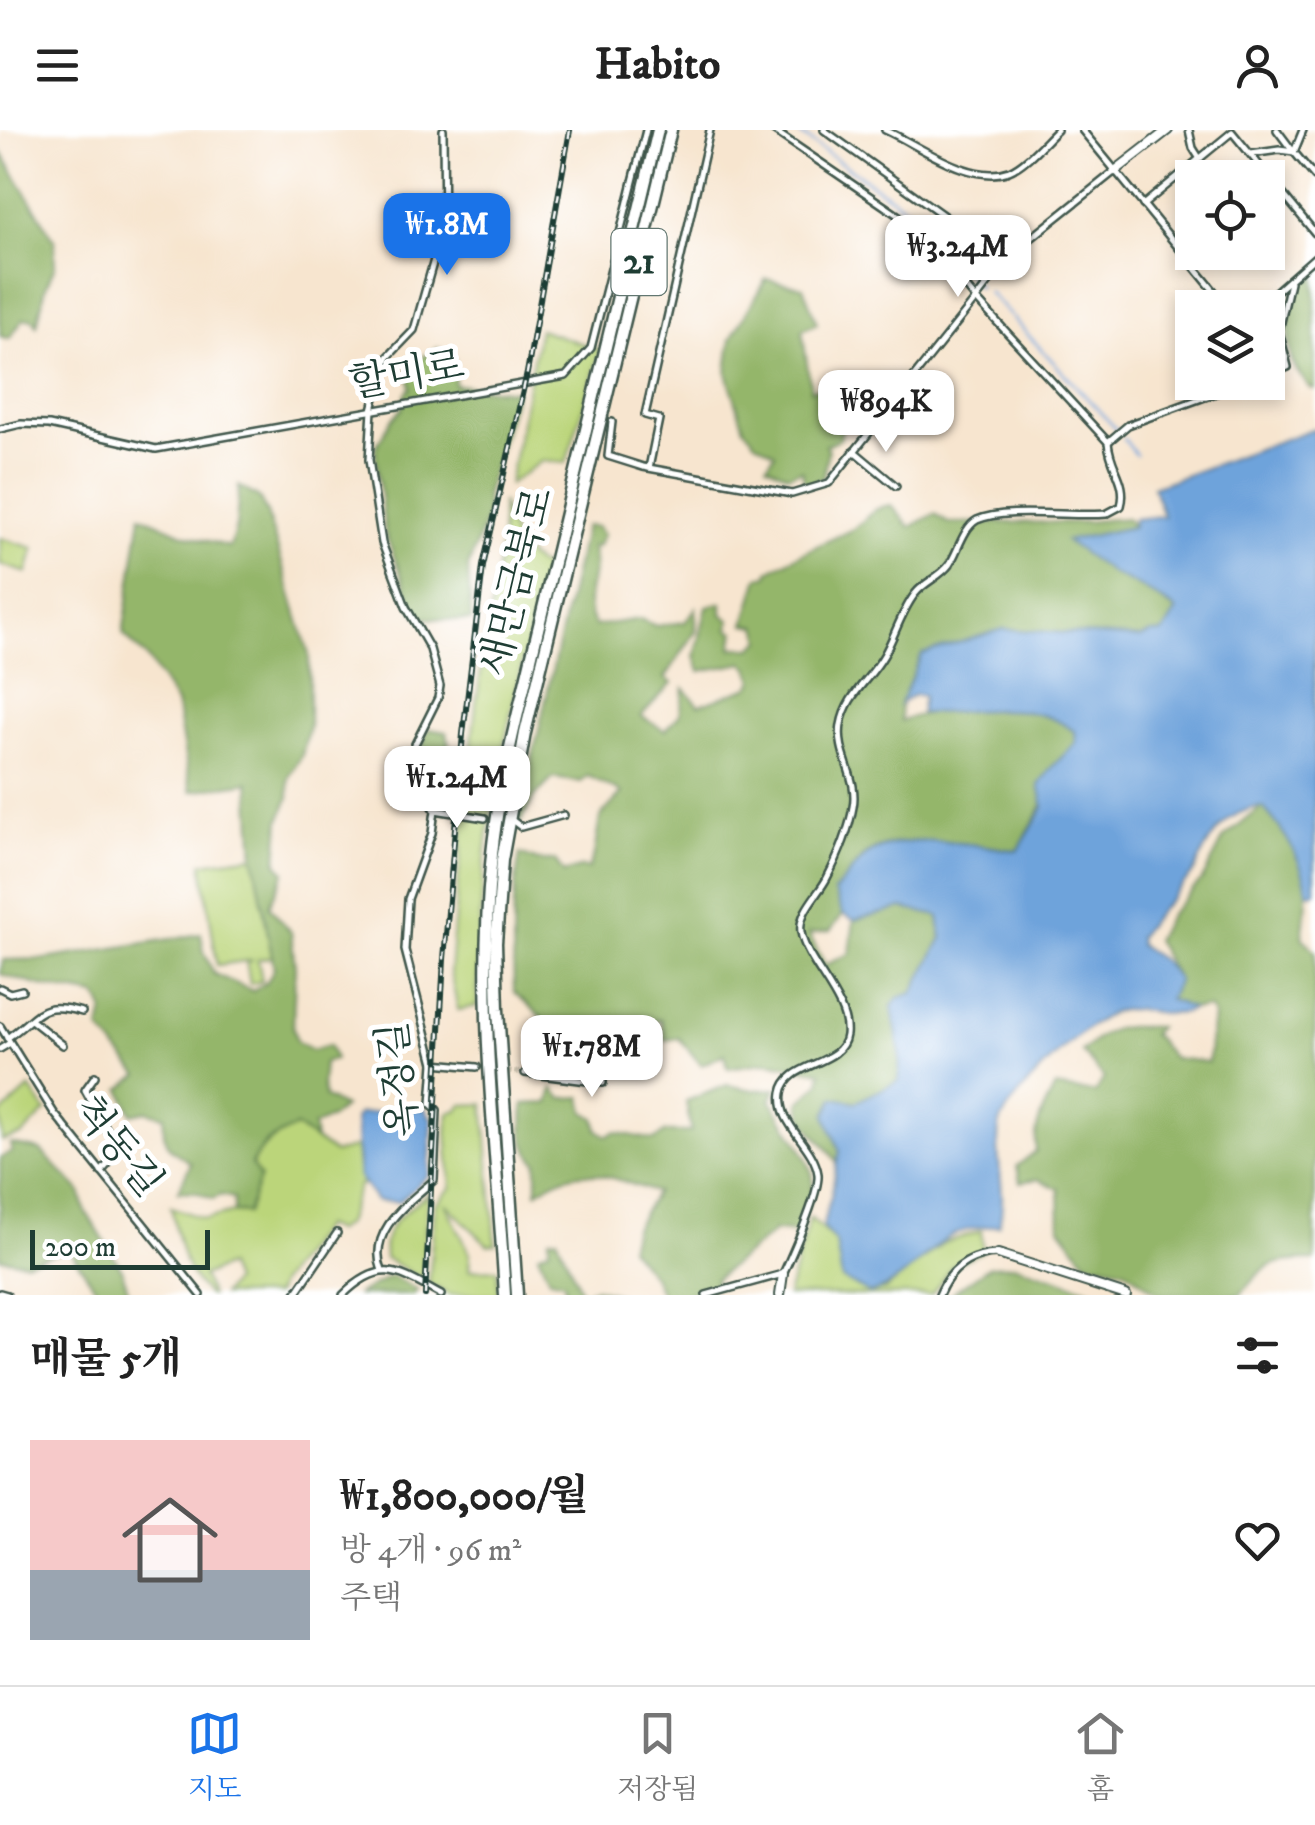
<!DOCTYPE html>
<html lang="ko">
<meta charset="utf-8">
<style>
body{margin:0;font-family:"IM FELL DW Pica","Noto Serif KR",serif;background:#f6f6f6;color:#222;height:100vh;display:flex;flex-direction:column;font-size:38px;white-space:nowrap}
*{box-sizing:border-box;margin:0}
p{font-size:32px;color:#767676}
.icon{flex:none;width:55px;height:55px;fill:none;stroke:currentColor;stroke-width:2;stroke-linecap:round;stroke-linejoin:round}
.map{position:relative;height:1165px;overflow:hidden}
.panel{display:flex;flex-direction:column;background:#fff;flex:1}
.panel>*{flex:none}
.controls{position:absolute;left:1175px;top:30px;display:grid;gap:20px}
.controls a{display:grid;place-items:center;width:110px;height:110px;border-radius:0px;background:#fff;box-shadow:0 5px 15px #0003;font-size:50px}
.scale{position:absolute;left:30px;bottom:25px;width:180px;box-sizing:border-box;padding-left:10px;border:5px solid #1f3d34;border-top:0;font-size:28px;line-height:35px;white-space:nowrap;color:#1f3d34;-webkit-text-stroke:8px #fff;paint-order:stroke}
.price{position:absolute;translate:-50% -85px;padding:0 22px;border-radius:20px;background:#fff;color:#222;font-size:32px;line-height:65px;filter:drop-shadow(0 2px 5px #0008)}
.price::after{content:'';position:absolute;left:50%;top:60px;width:30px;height:22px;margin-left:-15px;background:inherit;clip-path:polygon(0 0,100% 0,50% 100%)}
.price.current{background:#1a73e8;color:#fff}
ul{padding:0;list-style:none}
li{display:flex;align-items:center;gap:30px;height:250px;padding:0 30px}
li+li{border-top:2px solid #e0e0e0}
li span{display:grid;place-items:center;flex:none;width:280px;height:200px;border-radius:0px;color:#555}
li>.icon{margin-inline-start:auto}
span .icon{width:120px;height:120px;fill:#fffc;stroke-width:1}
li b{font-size:42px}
h2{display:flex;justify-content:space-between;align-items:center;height:120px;padding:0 30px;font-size:42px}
header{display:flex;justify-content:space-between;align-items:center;height:130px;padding:0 30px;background:#fff;font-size:45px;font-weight:800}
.tab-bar{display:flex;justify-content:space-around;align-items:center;height:140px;border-top:2px solid #e0e0e0;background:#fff;font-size:28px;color:#767676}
.tab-bar a{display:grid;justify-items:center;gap:5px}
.tab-bar .current{color:#1a73e8}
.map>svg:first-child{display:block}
</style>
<header><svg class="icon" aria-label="menu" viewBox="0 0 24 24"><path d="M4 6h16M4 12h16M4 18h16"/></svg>Habito<svg class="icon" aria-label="person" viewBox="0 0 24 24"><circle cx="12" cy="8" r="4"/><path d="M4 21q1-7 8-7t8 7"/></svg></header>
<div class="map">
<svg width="1315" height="1165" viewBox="0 0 1315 1165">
<rect width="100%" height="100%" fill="#fff"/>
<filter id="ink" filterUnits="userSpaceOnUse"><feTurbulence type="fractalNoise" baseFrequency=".01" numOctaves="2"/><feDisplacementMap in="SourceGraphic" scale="20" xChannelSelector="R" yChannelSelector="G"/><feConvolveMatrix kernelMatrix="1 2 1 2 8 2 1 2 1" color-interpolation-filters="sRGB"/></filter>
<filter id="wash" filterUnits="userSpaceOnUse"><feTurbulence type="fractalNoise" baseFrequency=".0048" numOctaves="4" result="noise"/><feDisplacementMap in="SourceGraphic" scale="40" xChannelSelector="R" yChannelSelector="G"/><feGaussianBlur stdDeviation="2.25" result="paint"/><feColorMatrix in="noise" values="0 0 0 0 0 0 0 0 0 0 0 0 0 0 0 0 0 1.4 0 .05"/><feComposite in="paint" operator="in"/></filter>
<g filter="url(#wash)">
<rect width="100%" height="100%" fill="#f7e5cf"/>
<!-- green -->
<g fill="#bbd57a" stroke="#6d8957" stroke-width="2.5">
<polygon points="539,199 601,220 566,333 542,331 509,354"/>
<path d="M502,372c6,27 17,55 44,66 -20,79 -40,159 -54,239 -11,66 -13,133 -15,199l-19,4 -8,-38 5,-60 21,-208 25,-161z"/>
<polygon points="0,408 34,418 27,443 0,434"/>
<polygon points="254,726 272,827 258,829 262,851 250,854 246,832 253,830 217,835 202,733"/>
<polygon points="30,958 46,981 23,1005 2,1011 0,985"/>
<polygon points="484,974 496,1114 488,1115 445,1073 470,1123 469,1140 497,1139 499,1165 450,1165 429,1154 435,1074 451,1058 447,1002 449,983 458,980 461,975"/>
<path d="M296,997l38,26 22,-6 3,30 7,6 -7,2 -13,39 -10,7 -13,-5 -44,58 -4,11h-53l11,-14 -6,-15 -25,10 9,19h-3c-27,-24 -29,-54 -37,-88l34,12 29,-7 13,1c4,-53 -1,-61 49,-86z"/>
<path d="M428,1063l-6,86 -37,-21c-5,-34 19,-44 43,-65z"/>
<polygon points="810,1088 836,1112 842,1149 885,1160 943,1113 981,1101 983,1121 952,1136 931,1165 787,1165"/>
</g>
<!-- forest -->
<g fill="#94b66a" stroke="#5a7a4f" stroke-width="2.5">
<polygon points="0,20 54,109 55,136 46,156 37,195 32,188 23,189 9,209 0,206"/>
<path d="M1315,145v114l-5,-1c-8,-10 -18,-21 -20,-35 -5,-26 -2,-66 25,-78z"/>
<polygon points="766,149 803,157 817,193 802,200 811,260 830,255 846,281 840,309 825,315 828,320 823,348 805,356 802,340 788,345 767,335 775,323 756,312 744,298 727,243 731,209"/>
<polygon points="438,218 454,229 455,255 516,261 486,364 486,389 468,437 471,491 424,488 416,484 385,403 375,318 392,289 402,279 406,263 411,258 407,236"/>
<path d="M239,356l20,12 8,15 42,142v71l-7,29 -13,22v20l-9,23 -3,43 8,9 -16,34 22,26 4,35 -2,61 4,14 15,8 17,-5 6,14 -11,4 -2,22 3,13 19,9 -13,11 -18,8 2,14 -19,-13 -30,15 -15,22 9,13 -13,36 -13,-1v-14l-13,-3 -8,4 -17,-7 -18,-1 13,-28c-25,-17 -29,-16 -27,-47l-18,-5 -14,3 -11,-25 18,-14 -39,-45 4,-20 -7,-14 -56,-10 -41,-12 3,-14 43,-1 155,-25 3,18 10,22 39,17 14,-9 7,-14 -20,-112 -5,-74 -58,9 -15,-88 -29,-45 -24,-24 18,-119 42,19 47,13 6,-21z"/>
<path d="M891,375l19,22 25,-13 13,9 132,-1 47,-4 6,9 -66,14 46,33 28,13 36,24 -14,22h-11l-12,5 -137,-9 -81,25 -22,50 1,17c36,-15 118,-17 155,-3 7,3 13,9 19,14l1,12 -58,107c-37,-6 -124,-21 -154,5 -9,8 -19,25 -30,36l9,22 -13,17 -21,3 16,31 25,-11 4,-34 49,-12 36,8 3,22 -29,55 -21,12 8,48 -1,28 -43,21 -21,-3 -9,16 14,37 -4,10c-12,-24 -34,-31 -36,-60l20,-19 2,-11 -54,-10 -40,6 -3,-14 -24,11 -22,-27 -14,2 -4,-21c-20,7 -26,25 -45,32 -7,3 -24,7 -31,6 -14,-3 -16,-8 -30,-4l-15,-12 13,-14 -39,-35c-1,-47 -3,-92 6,-138l18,7h17l9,12 18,-6 6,2 6,-14 6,-38 22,-24 -34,-17 -7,6 -28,-4 -19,19 -13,24 -2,-4 66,-291 12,1 6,8 -6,12h-6c12,28 -15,46 4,79l45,-7 16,7 29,-4 11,-14v23l-31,47 7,5 -31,33 24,15 15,-17 4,-26 15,17 51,-18 4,-7 -4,-12 -6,-5 -44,8 -5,-14 12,-51 15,-3v11l8,6 -1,9 6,3 -3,16h20l10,-8 -4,-14 -13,-2 14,-47 9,-2 1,-4c27,-16 54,-28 82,-41 19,-10 14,-21 40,-25z"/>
<path d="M429,599l18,3 2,11 -8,11 14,34 -3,6 -10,2 1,-12c-17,-16 -28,-33 -14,-55z"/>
<path d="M1263,676c19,22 41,53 44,83 1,15 -3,32 -5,47l13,15v309c-45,2 -46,0 -75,35h-81l-34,-26 -39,-8 -26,-34 -1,-38 -21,-10 -18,3 -3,-16 19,-15c-3,-24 8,-43 19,-64l40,6 9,-15 -22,-26c29,-28 37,-26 76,-25l-6,7 21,24 35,4 5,-47 -4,-7 -17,1 -24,-10 10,-19 -23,-40 15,-26 32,-34 22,-42z"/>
<path d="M727,955l27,5 22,-1 -5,11c11,20 41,59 42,79 1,17 -11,38 -15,54l-23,-2 -60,48 -1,8 -29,8h-24l-7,-17 -25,-31 5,-19 22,-36c-50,-15 -73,-32 -119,0v-30c-17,-17 -14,-35 -13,-58l25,-1 4,-15 9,10 20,-1 3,15 10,6 3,12 9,6 8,-4 39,8 12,-8h25l-5,-31z"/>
<polygon points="11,1014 40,1020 80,1061 85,1080 121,1138 130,1165 101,1165 69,1119 25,1132 0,1128 0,1028 12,1022"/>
<polygon points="557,1107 582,1164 595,1158 620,1165 565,1165 564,1152 549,1149 538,1124 549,1119 549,1108"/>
<polygon points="1016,1135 1105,1165 949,1165 990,1136"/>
<polygon points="391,1146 417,1160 414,1165 356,1165"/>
</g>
<!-- water -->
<g fill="#6ea3db" stroke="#467088" stroke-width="2.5">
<path d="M1315,298v464l-7,1c-6,-33 -24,-63 -45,-86 -28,1 -46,20 -59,44 -5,9 -8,20 -15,27 -18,20 -35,38 -51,59l1,8 25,17 14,18 -9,19 23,10c-24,13 -49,-5 -75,2 -27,7 -113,89 -118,116 -5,34 9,64 0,98 -18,2 -38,4 -53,14 -26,18 -45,47 -77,54l-27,-14 -6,-37 -13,-14c1,-10 3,-16 6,-25 6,-15 4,-33 11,-51l-14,-37 8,-17 22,4 43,-21 1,-28 -8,-46 6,-9 15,-5 29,-55 -3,-22 -36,-8 -49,12 -11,-6 -9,-22c10,-10 27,-34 37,-40 39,-20 104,-7 147,-1l26,-44 -5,-22 12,-17 25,-25 -1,-11c-42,-35 -105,-18 -155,-19l3,-17 -9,-1 -14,9 22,-50 81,-25 137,9 12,-5h11l14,-23 -36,-23 -28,-13 -47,-33 67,-14 1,-8 29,-3 -10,-29z"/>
<polygon points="425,978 432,990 429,1045 399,1072 376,1071 359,1047 355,988 359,984"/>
</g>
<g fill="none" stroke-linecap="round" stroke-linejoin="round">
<!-- stream -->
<g stroke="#6ea3db" stroke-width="2.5">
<polyline points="794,0 931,95 978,157"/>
<polyline points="988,162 1117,300"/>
<polyline points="1124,309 1136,325"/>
</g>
</g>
</g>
<g filter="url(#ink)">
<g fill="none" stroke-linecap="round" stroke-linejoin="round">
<!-- street-tunnel -->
<polyline stroke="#ccc3b0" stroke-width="5" stroke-dasharray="5 2.5" stroke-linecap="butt" points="477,937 525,943"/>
<defs>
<g id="street">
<polyline points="824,0 947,88 995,143"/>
<path d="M885,0c34,15 85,55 124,41 17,-7 35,-29 48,-41"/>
<polyline points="1082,0 1228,178"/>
<polyline points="1189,0 1193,18 1200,29"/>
<polyline points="1277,0 1292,20"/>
<polyline points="1294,22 1303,0"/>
<polyline points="1251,24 1279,20 1294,22 1315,47"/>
<polyline points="1143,75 1232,2 1315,103"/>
<polyline points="1257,178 1315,127"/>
<polyline points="1268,245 1288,237 1279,201 1290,152"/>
<polyline points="612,292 608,326 643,337 792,364 829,353 976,169 921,101 773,0"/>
<polyline points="0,299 21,294 49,295 156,319 566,246 591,218 646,0"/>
<polyline points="1108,312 976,169 1010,125 1115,41"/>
<polyline points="1108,312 1128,295 1246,252"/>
<polyline points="854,321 896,356"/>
<polyline points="649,338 659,289 645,285 710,0"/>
<polyline points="435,680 485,688"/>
<polyline points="513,691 521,697 564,685"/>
<polyline points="0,858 10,863 22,860"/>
<polyline points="31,890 63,915"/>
<polyline points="0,896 54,983 201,1165"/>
<path d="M7,908c34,-23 30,-38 75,-26"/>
<polyline points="0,919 10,913"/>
<polyline points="434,933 477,937"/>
<polyline points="525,943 603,953 602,923"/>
<polyline points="95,946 85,960 119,1021 101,1042"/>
<path d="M382,1141c-15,-40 25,-67 52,-91l3,-70 -6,-6 3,-41 -29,-113 3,-51 24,-66 3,-23 -18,-28 -2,-38 23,-46 2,-12 -10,-37 -24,-42 -24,-64 -13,-83 3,-50 9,-37 7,-16 26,-27 21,-74 9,-18 -1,-108"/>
<polyline points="0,1163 7,1165"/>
<polyline points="295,1165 337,1103"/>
<path d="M343,1165c39,-38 56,-23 98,0"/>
<path d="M706,1165l77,-21c9,-20 37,-81 35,-100 -4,-30 -41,-49 -36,-81 5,-32 60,-26 64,-58 4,-34 -40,-71 -45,-103 -3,-20 18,-38 26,-54 11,-21 22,-48 26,-71 6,-29 -17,-53 -12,-82 5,-30 29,-45 43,-70 11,-19 17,-43 31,-61 9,-12 25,-17 34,-29 9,-13 14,-37 28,-45 28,-13 95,-3 129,-6l15,-8c7,-25 -11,-37 -13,-64"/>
<path d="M939,1165c11,-26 30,-40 58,-41"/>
</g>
<g id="secondary">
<polyline points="1115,41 1168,0"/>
<polyline points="998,1124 1126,1165"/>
<polyline points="780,1165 783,1144"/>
</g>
<g id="highway">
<path d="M505,1165c-8,-141 -28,-290 -14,-430 4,-49 14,-97 25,-144l142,-591"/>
<polyline points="517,1165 498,880 496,813 502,730 525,603 671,0"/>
</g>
</defs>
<!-- street casing -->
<use href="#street" stroke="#3f564b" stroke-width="10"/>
<!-- secondary casing -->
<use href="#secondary" stroke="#3f564b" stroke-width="12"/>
<!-- highway casing -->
<use href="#highway" stroke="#3f564b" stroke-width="15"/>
<!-- street -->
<use href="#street" stroke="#fff" stroke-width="5"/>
<!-- secondary -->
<use href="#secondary" stroke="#fff" stroke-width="8"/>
<!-- highway -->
<use href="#highway" stroke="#fff" stroke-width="10"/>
<defs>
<polyline id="rail" points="425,1165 444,829 463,604 483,436 527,243 570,0"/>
</defs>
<!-- rail casing -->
<use href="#rail" stroke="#1f3d34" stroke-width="6"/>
<!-- rail -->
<use href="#rail" stroke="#fff" stroke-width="2.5" stroke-dasharray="8" stroke-linecap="butt"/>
</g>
</g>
<g text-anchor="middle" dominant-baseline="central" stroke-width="10" stroke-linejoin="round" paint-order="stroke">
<!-- shield labels -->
<rect fill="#fff" stroke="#627771" stroke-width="2.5" x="611.5" y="99" width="55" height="66" rx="8"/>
<g font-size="38" font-weight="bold" fill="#1f3d34">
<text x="639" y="132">21</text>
</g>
<!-- street labels -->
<g font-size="40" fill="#1f3d34" stroke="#fff">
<text transform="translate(407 246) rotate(-10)">할미로</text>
<text transform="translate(518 452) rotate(-76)">새만금북로</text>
<text transform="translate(400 949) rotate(-96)">옥정길</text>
<text transform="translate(117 1017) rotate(51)">척동길</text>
</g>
</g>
</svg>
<div class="controls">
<a><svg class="icon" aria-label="locate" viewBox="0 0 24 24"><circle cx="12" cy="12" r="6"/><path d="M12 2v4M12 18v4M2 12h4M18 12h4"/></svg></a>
<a><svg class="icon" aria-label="layers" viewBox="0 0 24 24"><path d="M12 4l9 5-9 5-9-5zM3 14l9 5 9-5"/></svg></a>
</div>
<div class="scale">200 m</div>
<b class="price current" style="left:447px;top:148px">₩1.8M</b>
<b class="price" style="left:958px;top:170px">₩3.24M</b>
<b class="price" style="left:886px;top:325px">₩894K</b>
<b class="price" style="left:457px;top:701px">₩1.24M</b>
<b class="price" style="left:592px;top:970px">₩1.78M</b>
</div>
<section class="panel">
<h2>매물 5개<svg class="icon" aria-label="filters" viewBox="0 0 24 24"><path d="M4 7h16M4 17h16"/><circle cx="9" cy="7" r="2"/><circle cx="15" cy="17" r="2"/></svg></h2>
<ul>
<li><span style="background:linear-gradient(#f6c9c9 65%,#9aa5b1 0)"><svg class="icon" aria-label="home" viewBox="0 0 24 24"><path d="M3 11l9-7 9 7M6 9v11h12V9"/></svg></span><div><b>₩1,800,000/월</b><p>방 4개 · 96 m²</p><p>주택</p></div><svg class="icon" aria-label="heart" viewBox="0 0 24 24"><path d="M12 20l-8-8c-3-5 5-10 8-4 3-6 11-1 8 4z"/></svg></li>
</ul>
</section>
<nav class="tab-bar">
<a class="current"><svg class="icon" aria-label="map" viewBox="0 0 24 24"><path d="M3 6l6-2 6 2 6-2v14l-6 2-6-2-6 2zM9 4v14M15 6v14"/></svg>지도</a>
<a><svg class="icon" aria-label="saved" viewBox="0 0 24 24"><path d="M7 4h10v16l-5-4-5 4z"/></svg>저장됨</a>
<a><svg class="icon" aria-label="home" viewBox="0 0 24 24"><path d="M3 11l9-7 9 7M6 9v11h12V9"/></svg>홈</a>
</nav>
